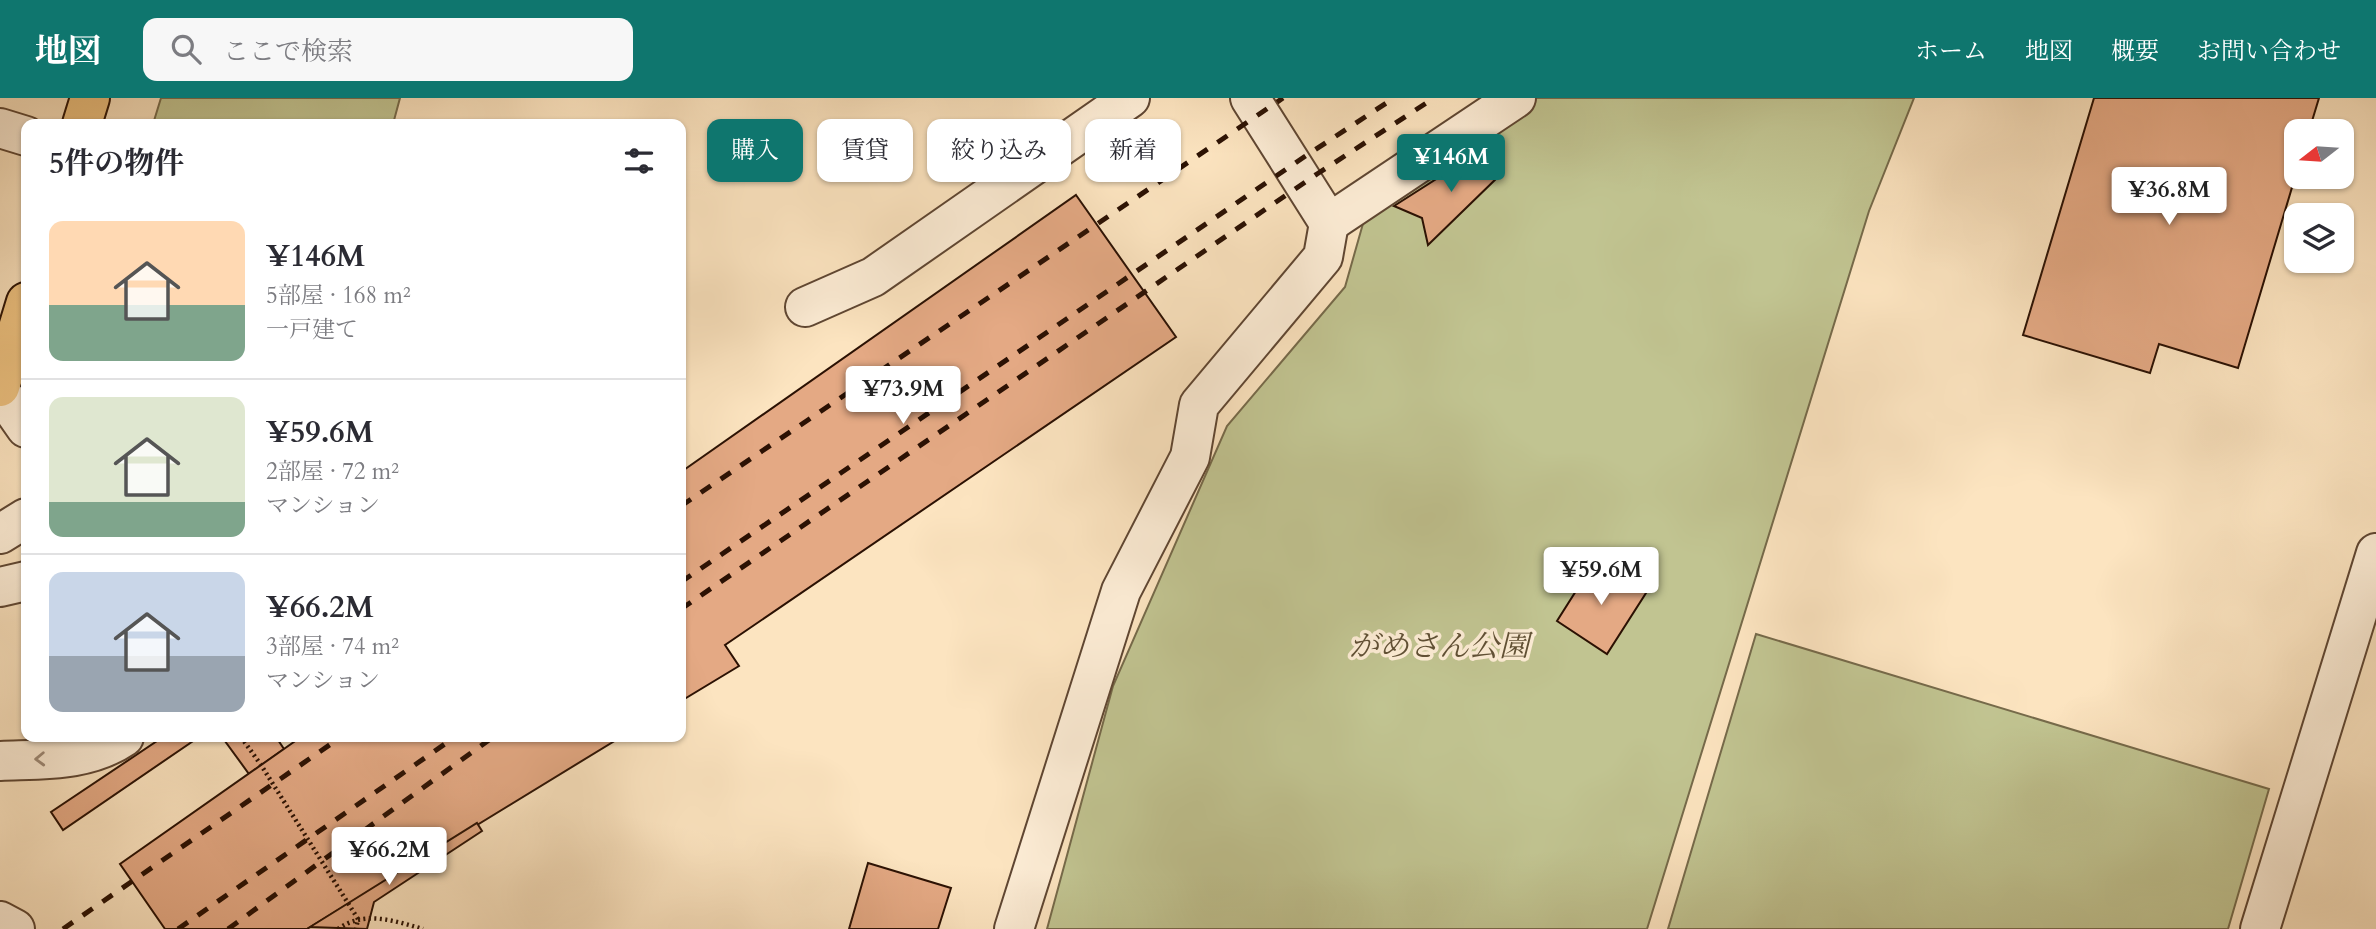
<!DOCTYPE html>
<html lang="ja">
<meta charset="utf-8">
<style>
body{margin:0;font-family:Cardo,"Noto Serif JP",serif;background:#f7f7f7;color:#2b2b33;height:100vh;display:flex;flex-direction:column;font-size:26px;white-space:nowrap}
*{box-sizing:border-box;margin:0}
p{font-size:23px;color:#7c7c81}
.icon{flex:none;width:38px;height:38px;fill:none;stroke:currentColor;stroke-width:2;stroke-linecap:round;stroke-linejoin:round}
.map{position:relative;flex:1;overflow:hidden}
.panel{position:absolute;left:21px;top:21px;width:665px;height:623px;display:flex;flex-direction:column;background:#fff;border-radius:14px;box-shadow:0 2px 5px #0004}
.panel>*{flex:none}
.top-card{position:absolute;left:707px;top:21px;width:665px;height:63px;display:flex;gap:14px}
.needle{width:46px;rotate:253deg}
.controls{position:absolute;left:2284px;top:21px;display:grid;gap:14px}
.controls a{display:grid;place-items:center;width:70px;height:70px;border-radius:14px;background:#fff;box-shadow:0 2px 5px #0004;font-size:35px}
.price{position:absolute;translate:-50% -60px;padding:0 16px;border-radius:7px;background:#fff;color:#222;font-size:23px;line-height:46px;filter:drop-shadow(0 2px 4px #0008)}
.price::after{content:'';position:absolute;left:50%;top:42px;width:21px;height:16px;margin-left:-10px;background:inherit;clip-path:polygon(0 0,100% 0,50% 100%)}
.price.selected{background:#0f766e;color:#fff}
ul{padding:0;list-style:none}
li{display:flex;align-items:center;gap:21px;height:175px;padding:0 28px}
li+li{border-top:2px solid #e1e1e2}
li span{display:grid;place-items:center;flex:none;width:196px;height:140px;border-radius:14px;color:#555}
li>.icon{margin-inline-start:auto}
span .icon{width:84px;height:84px;fill:#fffc;stroke-width:1}
li b{font-size:30px}
h2{display:flex;justify-content:space-between;align-items:center;height:84px;padding:0 28px;font-size:30px}
.tag{padding:0 24px;border-radius:14px;background:#fff;box-shadow:0 2px 5px #0004;font-size:24px;line-height:63px}
.tag.selected{background:#0f766e;color:#fff}
header{display:flex;align-items:center;gap:42px;box-sizing:border-box;height:98px;padding:0 35px;background:#0f766e;color:#fff}
header strong{font-size:33px}
nav{display:flex;gap:38px;margin-inline-start:auto;font-size:24px}
.search{width:490px;height:63px;background:#f7f7f7;display:flex;align-items:center;gap:18px;box-sizing:border-box;padding:0 24px;border-radius:14px;color:#7c7c81;font-size:26px}
.map>svg:first-child{display:block}
</style>
<header>
<strong>地図</strong>
<div class="search"><svg class="icon" aria-label="search" viewBox="0 0 24 24"><circle cx="10" cy="10" r="6"/><path d="M15 15l6 6"/></svg>ここで検索</div>
<nav><a>ホーム</a><a>地図</a><a>概要</a><a>お問い合わせ</a></nav>
</header>
<div class="map">
<svg width="2376" height="831" viewBox="0 0 2376 831">
<rect width="100%" height="100%" fill="#fce4c0"/>
<filter id="stains"><feTurbulence type="fractalNoise" baseFrequency=".00286" numOctaves="4"/><feColorMatrix values="0 0 0 0 .2 0 0 0 0 .09 0 0 0 0 .02 0 0 0 .5 -.17"/></filter>
<radialGradient id="worn" r=".72"><stop offset=".6" stop-color="#630" stop-opacity="0"/><stop offset="1" stop-color="#630" stop-opacity=".3"/></radialGradient>
<!-- green -->
<g fill="#c1c491" stroke="#766a4a" stroke-width="2">
<polygon points="161,0 400,0 393,26 153,26"/>
<polygon points="1527,0 1914,0 1869,113 1647,831 1047,831 1113,588 1227,328 1345,189 1366,115"/>
<polygon points="1756,536 2269,691 2228,831 1668,831"/>
</g>
<!-- building -->
<g fill="#e4a984" stroke="#2b1103" stroke-width="2">
<polygon points="2094,0 2319,0 2309,33 2296,33 2296,76 2238,270 2159,246 2150,275 2023,237"/>
<polygon points="1485,50 1501,76 1428,147 1422,120 1394,108"/>
<polygon points="1076,97 1176,239 725,547 739,568 681,603 681,374"/>
<polygon points="1595,463 1646,495 1607,556 1557,523"/>
<polygon points="163,639 199,639 63,732 51,714"/>
<polygon points="222,639 276,639 284,651 249,676"/>
<polygon points="301,639 621,639 307,831 165,831 120,766"/>
<polygon points="477,725 482,733 374,804 367,831 310,829"/>
<polygon points="868,765 951,790 938,831 849,831"/>
</g>
<g fill="none" stroke-linecap="round" stroke-linejoin="round">
<defs>
<g id="minor">
<polyline points="0,30 26,38"/>
<polyline points="1329,125 1516,0"/>
<polyline points="805,209 873,179 1130,0"/>
<polyline points="0,293 26,330"/>
<polyline points="0,436 26,420"/>
<polyline points="0,489 26,483"/>
<path d="M0,663c43,-2 87,1 124,-24"/>
<polyline points="0,823 15,831"/>
<polyline points="1014,831 1121,493 1190,359 1199,307 1323,159 1329,125 1250,0"/>
<polyline points="2260,831 2376,455"/>
</g>
<g id="major">
<polyline points="82,26 90,0"/>
<polyline points="0,289 26,204"/>
</g>
</defs>
<!-- minor casing -->
<use href="#minor" stroke="#5f4632" stroke-width="42"/>
<!-- major casing -->
<use href="#major" stroke="#2b1103" stroke-width="42"/>
<!-- path -->
<g stroke="#2b1103" stroke-width="4.5" stroke-dasharray="2 3.5" stroke-linecap="butt">
<polyline points="241,639 261,667 358,821 356,831"/>
<path d="M338,831c26,-19 57,-8 85,0"/>
</g>
<!-- minor -->
<use href="#minor" stroke="#fdedd6" stroke-width="38"/>
<!-- major -->
<use href="#major" stroke="#eec280" stroke-width="38"/>
<!-- rail -->
<g stroke="#2b1103" stroke-width="5" stroke-dasharray="12 12" stroke-linecap="butt">
<polyline points="681,408 1283,0"/>
<polyline points="681,484 1304,59 1394,0"/>
<polyline points="681,511 1317,76 1434,0"/>
<polyline points="63,831 341,639"/>
<polyline points="178,831 455,639"/>
<polyline points="228,831 493,639"/>
</g>
</g>
<!-- one-way arrows -->
<defs><path id="oneway-chevron" d="M-2-3.5L2.5 0L-2 3.5" fill="none" stroke-width="1.6" stroke-linecap="round" stroke-linejoin="round" transform="scale(1.75)"/></defs>
<use stroke="#9e8a77" href="#oneway-chevron" transform="translate(40 661) rotate(178)"/>
<g text-anchor="middle" dominant-baseline="central" stroke-width="7" stroke-linejoin="round" paint-order="stroke">
<!-- park labels -->
<g font-size="30" font-style="italic" fill="#605035" stroke="#fdedd6">
<text x="1439" y="548">がめさん公園</text>
</g>
</g>
<rect width="100%" height="100%" filter="url(#stains)"/>
<rect width="100%" height="100%" fill="url(#worn)"/>
</svg>
<div class="controls">
<a><svg class="needle" viewBox="-14 -14 28 28"><path d="M0-13l5 13h-10z" fill="#e53935"/><path d="M0 13l5-13h-10z" fill="#7c7c81"/></svg></a>
<a><svg class="icon" aria-label="layers" viewBox="0 0 24 24"><path d="M12 4l9 5-9 5-9-5zM3 14l9 5 9-5"/></svg></a>
</div>
<b class="price selected" style="left:1451px;top:96px">¥146M</b>
<b class="price" style="left:2169px;top:129px">¥36.8M</b>
<b class="price" style="left:903px;top:328px">¥73.9M</b>
<b class="price" style="left:1601px;top:509px">¥59.6M</b>
<b class="price" style="left:389px;top:789px">¥66.2M</b>
<div class="top-card">
<a class="tag selected">購入</a>
<a class="tag">賃貸</a>
<a class="tag">絞り込み</a>
<a class="tag">新着</a>
</div>
<section class="panel">
<h2>5件の物件<svg class="icon" aria-label="filters" viewBox="0 0 24 24"><path d="M4 7h16M4 17h16"/><circle cx="9" cy="7" r="2"/><circle cx="15" cy="17" r="2"/></svg></h2>
<ul>
<li><span style="background:linear-gradient(#ffd9b3 60%,#7fa58c 0)"><svg class="icon" aria-label="home" viewBox="0 0 24 24"><path d="M3 11l9-7 9 7M6 9v11h12V9"/></svg></span><div><b>¥146M</b><p>5部屋 · 168 m²</p><p>一戸建て</p></div></li>
<li><span style="background:linear-gradient(#dfe7d0 75%,#7fa58c 0)"><svg class="icon" aria-label="home" viewBox="0 0 24 24"><path d="M3 11l9-7 9 7M6 9v11h12V9"/></svg></span><div><b>¥59.6M</b><p>2部屋 · 72 m²</p><p>マンション</p></div></li>
<li><span style="background:linear-gradient(#c9d6e8 60%,#9aa5b1 0)"><svg class="icon" aria-label="home" viewBox="0 0 24 24"><path d="M3 11l9-7 9 7M6 9v11h12V9"/></svg></span><div><b>¥66.2M</b><p>3部屋 · 74 m²</p><p>マンション</p></div></li>
</ul>
</section>
</div>
